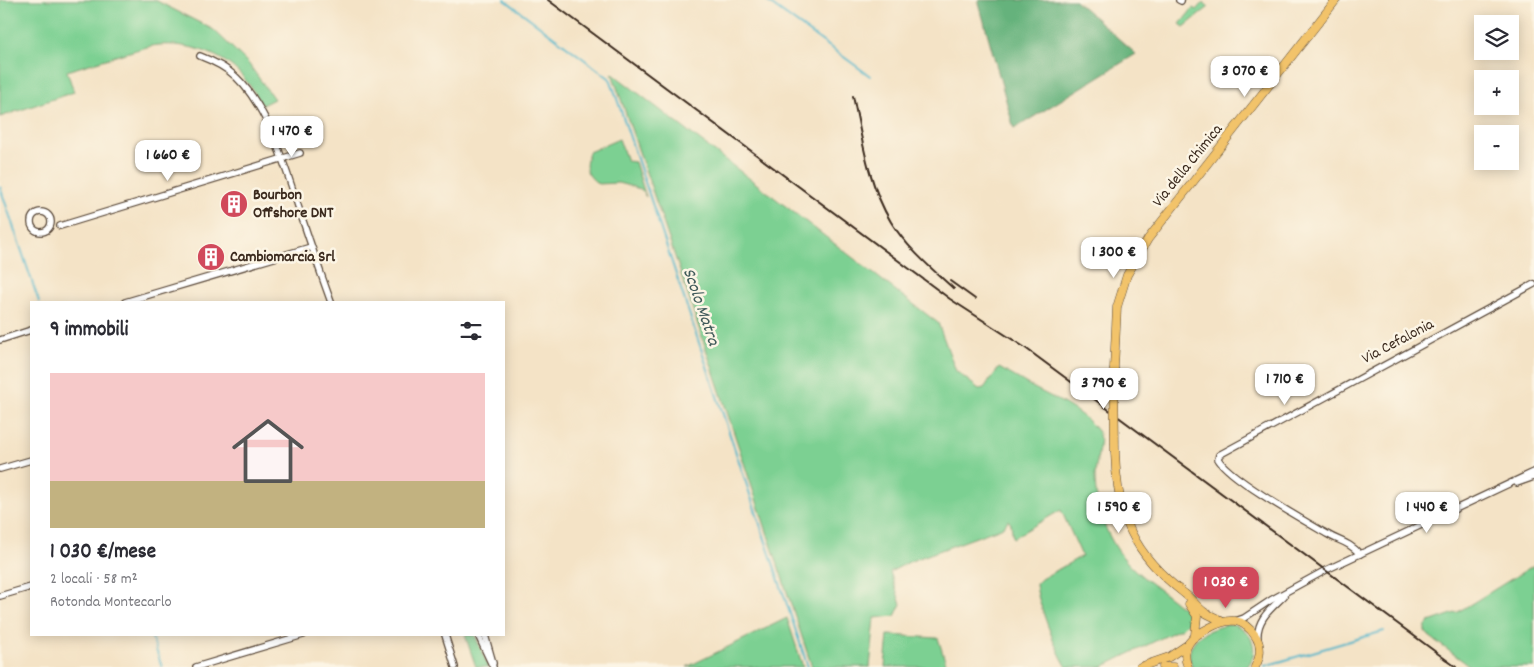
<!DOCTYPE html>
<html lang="it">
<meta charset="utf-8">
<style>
body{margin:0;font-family:Dekko,sans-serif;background:#f7f7f7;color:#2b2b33;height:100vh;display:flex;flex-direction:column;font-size:19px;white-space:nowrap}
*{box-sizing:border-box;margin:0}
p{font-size:16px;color:#7c7c81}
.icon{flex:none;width:28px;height:28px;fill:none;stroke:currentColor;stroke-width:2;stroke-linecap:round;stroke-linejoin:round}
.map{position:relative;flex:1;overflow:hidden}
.side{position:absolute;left:30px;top:301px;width:475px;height:335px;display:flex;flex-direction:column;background:#fff;border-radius:0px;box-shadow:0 2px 12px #0003}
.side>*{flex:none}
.tools{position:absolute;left:1474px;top:15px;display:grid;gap:10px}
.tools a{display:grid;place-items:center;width:45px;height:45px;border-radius:0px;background:#fff;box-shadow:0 2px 12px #0003;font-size:25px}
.price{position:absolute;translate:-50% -42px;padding:0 11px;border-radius:10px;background:#fff;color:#222;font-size:16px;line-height:32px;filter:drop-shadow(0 1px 2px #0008)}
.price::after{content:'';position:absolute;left:50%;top:30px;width:15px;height:11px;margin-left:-8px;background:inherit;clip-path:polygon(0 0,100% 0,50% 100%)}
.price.active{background:#d1495b;color:#fff}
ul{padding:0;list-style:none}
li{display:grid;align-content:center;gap:10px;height:265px;padding:0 20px}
li span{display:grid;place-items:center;height:155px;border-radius:0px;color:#555}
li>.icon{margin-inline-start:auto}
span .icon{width:90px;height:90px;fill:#fffc;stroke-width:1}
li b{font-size:21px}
h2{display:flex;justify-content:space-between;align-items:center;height:60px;padding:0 20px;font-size:21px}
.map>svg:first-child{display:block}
</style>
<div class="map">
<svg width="1534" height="667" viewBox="0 0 1534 667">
<rect width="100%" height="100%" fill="#fcf5e5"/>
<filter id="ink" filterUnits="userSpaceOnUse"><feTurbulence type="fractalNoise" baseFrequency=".02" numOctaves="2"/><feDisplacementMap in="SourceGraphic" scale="10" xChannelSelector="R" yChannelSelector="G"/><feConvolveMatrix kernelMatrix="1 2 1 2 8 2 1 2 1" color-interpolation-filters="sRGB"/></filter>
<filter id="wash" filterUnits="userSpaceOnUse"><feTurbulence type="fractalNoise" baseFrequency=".0096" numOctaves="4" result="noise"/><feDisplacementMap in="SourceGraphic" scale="20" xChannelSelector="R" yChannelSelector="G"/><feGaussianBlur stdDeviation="1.12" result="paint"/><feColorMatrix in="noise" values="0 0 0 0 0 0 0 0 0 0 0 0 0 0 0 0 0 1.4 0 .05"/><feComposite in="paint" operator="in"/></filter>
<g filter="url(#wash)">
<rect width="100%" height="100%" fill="#f4e3c6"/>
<!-- green -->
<g fill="#7cd092" stroke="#5c7d58">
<path d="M0,0h155l59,30 34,33 26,36 -12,6c-7,-12 -14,-24 -25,-34 -19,-19 -51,-28 -78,-26 -12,1 -25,6 -37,9 -18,6 -37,11 -55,17l7,21 -74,25z"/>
<polygon points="1203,2 1209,7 1184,27 1180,24 1193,8 1196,10"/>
<path d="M612,73l326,250 18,48 23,18 5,-1 15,-20c11,6 22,12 33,19 23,12 50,23 66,45 5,7 -3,33 -3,44 0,35 15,72 41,95 15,14 33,24 48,38l4,5v8l-6,6 -80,39h-35c-10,-14 -30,-66 -31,-83l5,-5 41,-23 -21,-46 -48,28 -2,-14 -3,-4 -3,5 -4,3 -90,33 -21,11 11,32 -6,12 -20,2 -5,49h-58l-129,-387z"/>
<path d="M619,139l8,22 8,1 11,35 -5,-8 -23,-6 -20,1c-13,-11 -14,-16 -9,-32z"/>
<polygon points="1534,565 1534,667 1471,667 1429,636 1425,631 1425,627 1429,622 1458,612"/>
<polygon points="787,618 803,667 687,667"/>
<path d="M1231,624c21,4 30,27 16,43h-55c-11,-28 17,-39 39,-43z"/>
<polygon points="465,635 475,635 488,667 476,667"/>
<polygon points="888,635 938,638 947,667 885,667"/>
</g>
<!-- forest -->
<polygon fill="#65b27c" stroke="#506e4d" points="978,0 1075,0 1136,54 1014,129"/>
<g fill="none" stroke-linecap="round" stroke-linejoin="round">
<!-- stream -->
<g stroke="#4db6cb" stroke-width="2">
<polyline points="505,0 609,78 611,81 808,667"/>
<polyline points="765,0 870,76"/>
<polyline points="0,187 39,302"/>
<polyline points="151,635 162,667"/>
<polyline points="1265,666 1384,631"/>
</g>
</g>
</g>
<g filter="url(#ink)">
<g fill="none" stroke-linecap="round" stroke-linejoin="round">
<defs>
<g id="minor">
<polyline points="1179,0 1181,1"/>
<path d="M200,56c13,5 26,11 36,21 33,31 50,93 64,135 10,30 20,60 31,90"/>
<circle cx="41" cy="222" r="10"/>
<polyline points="60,226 300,153"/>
<polyline points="125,302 311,247"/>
<polyline points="0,340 31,330"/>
<polyline points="0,469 31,460"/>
<polyline points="1517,483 1534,477"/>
<path d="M1360,554c-12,-13 -20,-12 -33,-20 -24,-14 -97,-55 -109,-75l1,-4 315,-171"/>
<polyline points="0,596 31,587"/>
<polyline points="1235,621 1244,618 1271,600 1326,570 1534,472"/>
<polyline points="445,635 455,667"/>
<polyline points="478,635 493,667"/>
<polyline points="485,635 493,663"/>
<path d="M1258,639c-2,-20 14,-31 26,-43"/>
<polyline points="196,667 303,635"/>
</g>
<g id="major">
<polyline points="1114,368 1117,307 1127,275 1148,239 1336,0"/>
<path d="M1115,452c2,65 18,102 70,142 7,5 12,13 19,18 6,4 12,5 17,9"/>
<polyline points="1189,604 1197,616 1195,635"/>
<polyline points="1140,667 1169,657 1187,645"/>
<polyline points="1163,667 1173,667"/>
<path d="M1188,667c-9,-21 5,-31 21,-39 20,-11 34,-11 47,9 6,10 4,21 -1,30"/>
</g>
</defs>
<!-- minor casing -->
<use href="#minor" stroke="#574637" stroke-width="8"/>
<!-- major casing -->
<use href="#major" stroke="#574637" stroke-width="9"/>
<!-- minor -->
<use href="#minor" stroke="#fff" stroke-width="5.5"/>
<!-- major -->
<use href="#major" stroke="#f2c36a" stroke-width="8"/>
<!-- rail -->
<g stroke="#3b2a1e" stroke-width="2">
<polyline points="548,0 950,299 1024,347 1456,667"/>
<path d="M853,96c9,42 15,88 38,126 16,26 41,47 63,67"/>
<polyline points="950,281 975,299"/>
</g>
<defs>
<polyline id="major-bridge" points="1114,368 1115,452"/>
</defs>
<!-- major-bridge casing -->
<use href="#major-bridge" stroke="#574637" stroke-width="9" stroke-linecap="butt"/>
<!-- major-bridge -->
<use href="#major-bridge" stroke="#f2c36a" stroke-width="8"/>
</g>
</g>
<!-- icons -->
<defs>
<symbol id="building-disc" viewBox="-11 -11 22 22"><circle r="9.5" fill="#d1495b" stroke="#fcf5e5"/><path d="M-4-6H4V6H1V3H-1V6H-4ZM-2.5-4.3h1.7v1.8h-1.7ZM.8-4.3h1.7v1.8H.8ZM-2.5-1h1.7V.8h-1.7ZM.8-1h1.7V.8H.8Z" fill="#fff"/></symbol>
</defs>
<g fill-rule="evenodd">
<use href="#building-disc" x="218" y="188" width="32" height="32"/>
<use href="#building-disc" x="195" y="241" width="32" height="32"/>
</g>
<g text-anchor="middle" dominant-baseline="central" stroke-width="5" stroke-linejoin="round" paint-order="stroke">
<!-- street labels -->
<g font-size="16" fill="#3b2a1e" stroke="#fcf5e5">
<text transform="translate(1188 166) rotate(-51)">Via della Chimica</text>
<text transform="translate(1398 342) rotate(-28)">Via Cefalonia</text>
</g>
<!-- poi labels -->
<g font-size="16" font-weight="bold" fill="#3b2a1e" stroke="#fcf5e5" text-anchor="start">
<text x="253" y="195">Bourbon<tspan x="253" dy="18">Offshore DNT</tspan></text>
<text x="230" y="257">Cambiomarcia Srl</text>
</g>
<!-- water labels -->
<g font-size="18" font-style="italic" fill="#415b5b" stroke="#fcf5e5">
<text transform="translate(700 307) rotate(71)">Scolo Matra</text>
</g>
</g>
</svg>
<div class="tools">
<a><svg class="icon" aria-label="layers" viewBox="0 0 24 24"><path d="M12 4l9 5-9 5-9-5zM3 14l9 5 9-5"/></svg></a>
<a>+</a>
<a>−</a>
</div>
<b class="price" style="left:1245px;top:98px">3 070 €</b>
<b class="price" style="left:292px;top:158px">1 470 €</b>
<b class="price" style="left:168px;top:182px">1 660 €</b>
<b class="price" style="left:1114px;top:279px">1 300 €</b>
<b class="price" style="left:1285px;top:406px">1 710 €</b>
<b class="price" style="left:1104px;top:410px">3 790 €</b>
<b class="price" style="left:1119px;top:534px">1 590 €</b>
<b class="price" style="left:1427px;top:534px">1 440 €</b>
<b class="price active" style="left:1226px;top:609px">1 030 €</b>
<section class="side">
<h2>9 immobili<svg class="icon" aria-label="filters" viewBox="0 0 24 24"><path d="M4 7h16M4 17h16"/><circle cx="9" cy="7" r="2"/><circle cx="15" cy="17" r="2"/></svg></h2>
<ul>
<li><span style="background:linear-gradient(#f6c9c9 70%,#c2b280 0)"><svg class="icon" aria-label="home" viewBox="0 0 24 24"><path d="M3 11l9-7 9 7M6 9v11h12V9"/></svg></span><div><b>1 030 €/mese</b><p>2 locali · 58 m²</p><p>Rotonda Montecarlo</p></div></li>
</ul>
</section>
</div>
